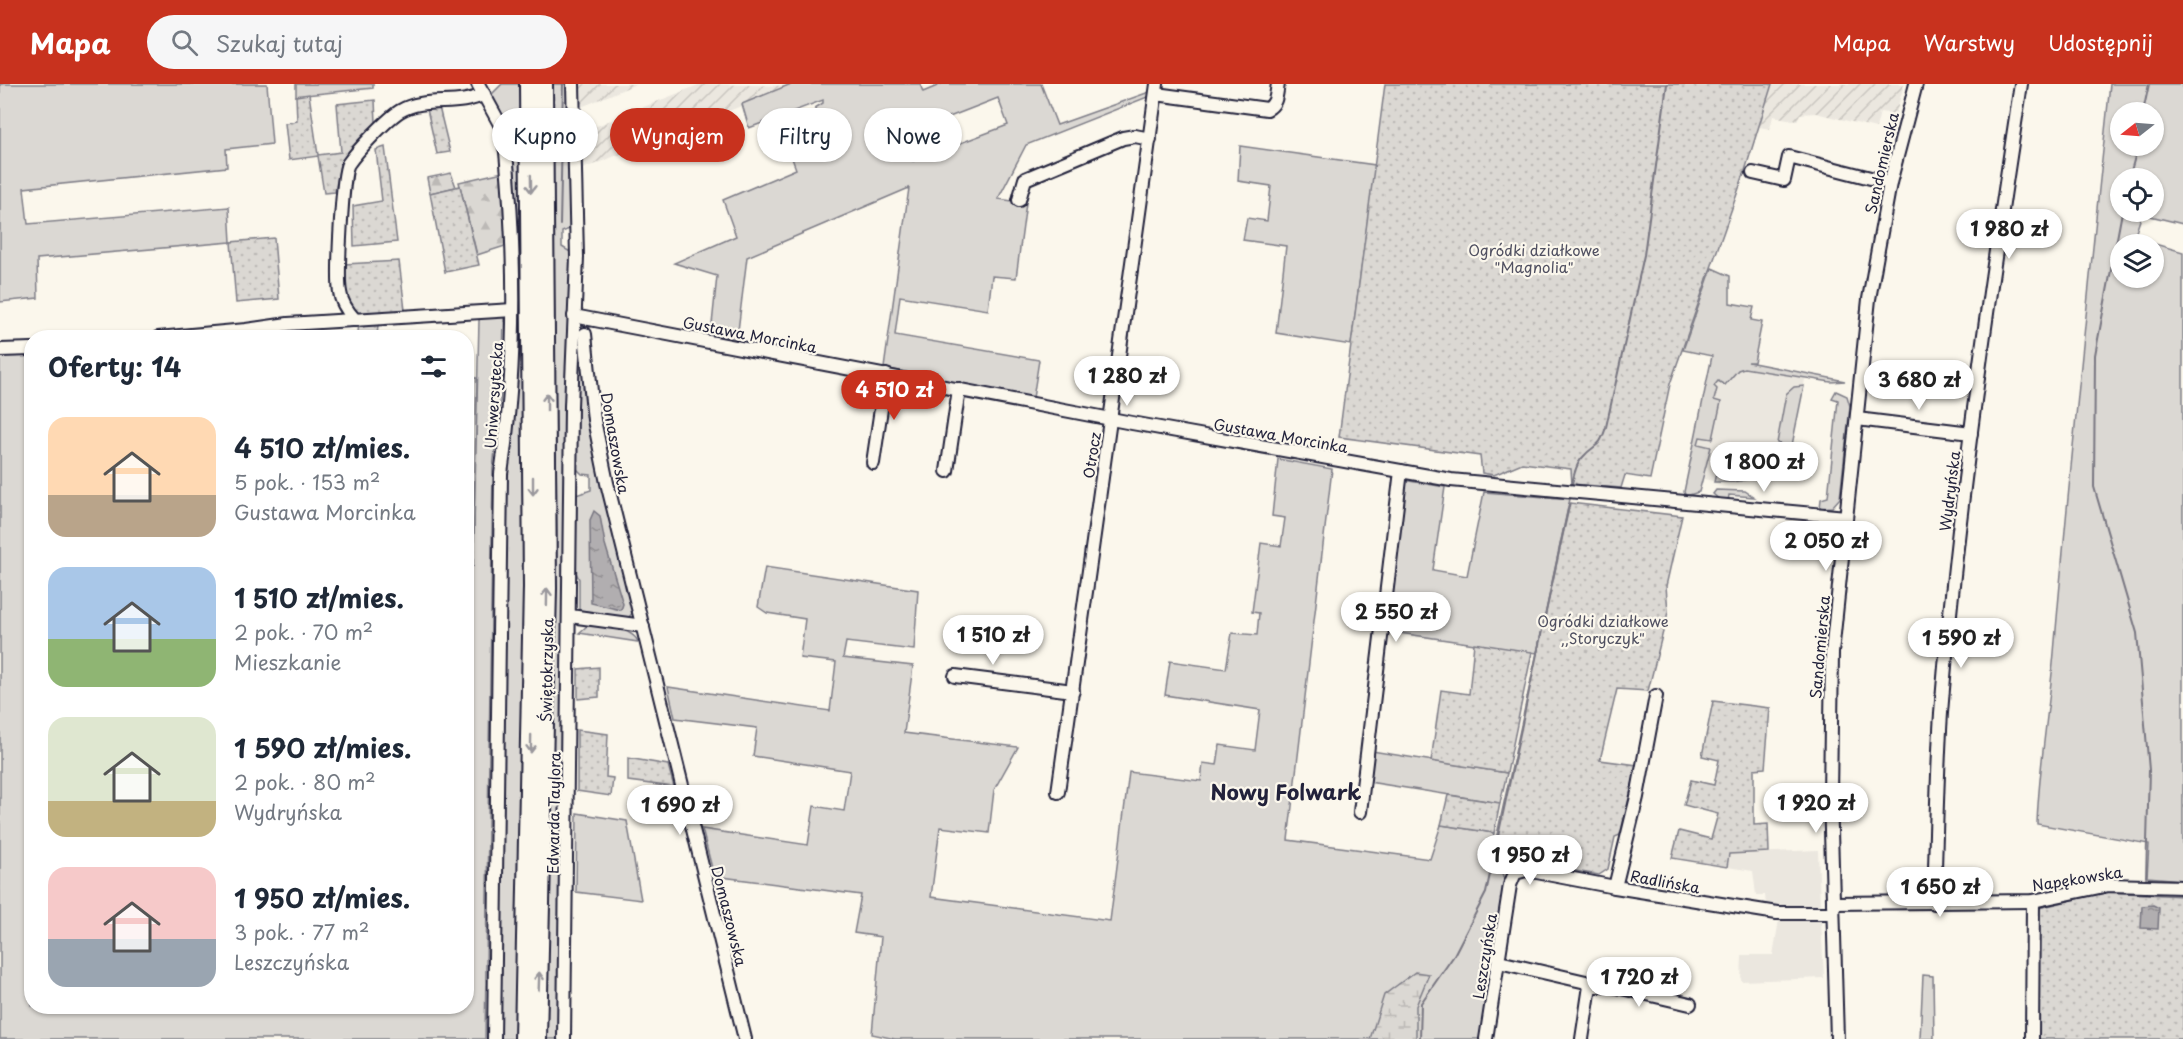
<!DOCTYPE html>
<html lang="pl">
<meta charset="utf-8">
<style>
body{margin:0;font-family:"Playpen Sans",sans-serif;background:#f6f6f7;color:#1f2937;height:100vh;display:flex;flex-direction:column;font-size:22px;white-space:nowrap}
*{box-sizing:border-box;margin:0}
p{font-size:20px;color:#747a83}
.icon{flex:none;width:33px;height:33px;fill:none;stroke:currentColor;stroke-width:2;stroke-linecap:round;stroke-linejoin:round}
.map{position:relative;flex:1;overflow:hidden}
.details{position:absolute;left:24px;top:246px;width:450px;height:684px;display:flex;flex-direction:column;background:#fff;border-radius:24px;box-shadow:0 2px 4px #0004}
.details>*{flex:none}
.banner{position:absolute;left:492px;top:24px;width:570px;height:54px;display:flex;gap:12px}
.needle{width:39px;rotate:253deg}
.buttons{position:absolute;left:2110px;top:18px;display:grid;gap:12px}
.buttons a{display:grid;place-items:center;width:54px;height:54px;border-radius:50%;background:#fff;box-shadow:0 2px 4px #0004;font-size:30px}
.price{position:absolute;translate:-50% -51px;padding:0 14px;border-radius:21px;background:#fff;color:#222;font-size:20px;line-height:39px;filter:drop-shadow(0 2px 3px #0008)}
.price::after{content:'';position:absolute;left:50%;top:36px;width:18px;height:14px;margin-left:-9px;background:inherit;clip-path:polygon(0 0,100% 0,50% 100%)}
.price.on{background:#c8321e;color:#fff}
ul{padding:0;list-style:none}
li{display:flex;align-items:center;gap:18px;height:150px;padding:0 24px}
li span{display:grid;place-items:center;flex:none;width:168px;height:120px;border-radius:18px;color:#555}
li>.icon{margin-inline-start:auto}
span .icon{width:72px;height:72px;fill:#fffc;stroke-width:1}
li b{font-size:26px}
h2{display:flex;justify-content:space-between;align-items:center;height:72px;padding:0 24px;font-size:26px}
.tag{padding:0 21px;border-radius:27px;background:#fff;box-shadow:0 2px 4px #0004;font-size:21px;line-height:54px}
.tag.on{background:#c8321e;color:#fff}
header{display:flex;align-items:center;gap:36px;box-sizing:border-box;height:84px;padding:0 30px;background:#c8321e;color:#fff}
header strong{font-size:28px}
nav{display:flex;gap:33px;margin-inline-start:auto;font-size:21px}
.search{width:420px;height:54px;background:#f6f6f7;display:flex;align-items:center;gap:15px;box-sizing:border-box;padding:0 21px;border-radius:33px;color:#747a83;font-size:22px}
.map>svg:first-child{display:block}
</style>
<header>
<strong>Mapa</strong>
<div class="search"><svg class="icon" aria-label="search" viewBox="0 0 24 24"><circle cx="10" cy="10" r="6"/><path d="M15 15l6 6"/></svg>Szukaj tutaj</div>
<nav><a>Mapa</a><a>Warstwy</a><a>Udostępnij</a></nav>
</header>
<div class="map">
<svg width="2183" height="955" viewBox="0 0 2183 955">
<defs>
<pattern id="industrial-furrows" width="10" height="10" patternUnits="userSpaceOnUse" patternTransform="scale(1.5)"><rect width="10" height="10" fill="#ebe7df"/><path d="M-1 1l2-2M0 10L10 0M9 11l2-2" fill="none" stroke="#c9c6c0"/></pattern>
<pattern id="forest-firs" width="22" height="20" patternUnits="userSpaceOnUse" patternTransform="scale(1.5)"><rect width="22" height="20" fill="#dbd8d3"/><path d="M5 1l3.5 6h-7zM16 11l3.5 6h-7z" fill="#bcb9b6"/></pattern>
<pattern id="wetland-marsh" width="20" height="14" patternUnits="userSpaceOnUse" patternTransform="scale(1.5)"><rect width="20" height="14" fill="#dbd8d3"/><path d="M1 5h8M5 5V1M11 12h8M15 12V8" fill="none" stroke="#bcb9b6"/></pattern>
<pattern id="garden-dots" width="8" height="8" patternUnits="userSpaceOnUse" patternTransform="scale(1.5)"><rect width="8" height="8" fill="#dbd8d3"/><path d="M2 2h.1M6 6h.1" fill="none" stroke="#bcb9b6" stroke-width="1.8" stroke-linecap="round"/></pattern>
<pattern id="water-ripples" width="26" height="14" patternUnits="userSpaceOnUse" patternTransform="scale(1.5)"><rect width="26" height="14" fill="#b1aeb0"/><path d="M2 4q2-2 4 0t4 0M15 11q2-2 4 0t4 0" fill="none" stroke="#908d90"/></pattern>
</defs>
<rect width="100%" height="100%" fill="#fbf7ec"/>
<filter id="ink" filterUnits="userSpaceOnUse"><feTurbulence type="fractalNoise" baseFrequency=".0167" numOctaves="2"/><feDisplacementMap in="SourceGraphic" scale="12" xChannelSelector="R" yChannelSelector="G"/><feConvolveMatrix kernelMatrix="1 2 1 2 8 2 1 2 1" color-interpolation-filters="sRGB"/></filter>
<g filter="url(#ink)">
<!-- built -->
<g fill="#ebe7df">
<polygon points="1744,284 1805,294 1804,302 1789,307 1786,312 1778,359 1780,360 1776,369 1778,370 1769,385 1756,389 1724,384 1716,389 1713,397 1704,395 1711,363 1698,360 1700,353 1712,355 1720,318 1714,316 1716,305 1714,302 1719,296 1726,300 1738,286"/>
<polygon points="1818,766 1820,820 1810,823 1766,822 1765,811 1756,811 1753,787 1727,783 1728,770"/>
<polygon points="1779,836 1821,836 1824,894 1741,897 1742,871 1773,871"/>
</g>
<!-- industrial -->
<g fill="url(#industrial-furrows)">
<polygon points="578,0 636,0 579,24"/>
<polygon points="701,0 792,2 580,86 579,49"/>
<polygon points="1772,0 1904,0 1896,30 1880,28 1876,44 1816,29 1800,30 1797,37 1773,32 1770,45 1759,43"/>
</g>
<!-- grass -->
<g fill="#dbd8d3" stroke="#7e7d87" stroke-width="1.5" fill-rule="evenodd">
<polygon points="0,0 267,0 272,60 226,65 227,83 24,104 28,140 229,123 231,158 37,175 38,214 0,218"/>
<polygon points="296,0 373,0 373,4 296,12"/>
<polygon points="502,0 523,0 527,374 517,955 497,955 503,716 506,391 519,230 514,73 507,42 490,12"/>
<polygon points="552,0 570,0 574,143 562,148 562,163 572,169 560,955 547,955 557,453"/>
<path d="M791,0h129l3,8 19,-8h99l16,41 95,-34 -2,5 -124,49 -28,54 28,4 -10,75 -24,-2 -4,34 -88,-14 -5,39 144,25 -6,38 -149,-30 25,-180 -162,69 -10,82 -26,-5 6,-58 -43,-13 62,-27 -13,-36 73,-31 -10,-27 35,-16 -6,-9v-9l8,-5v-3l-74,28 -7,-24zM998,14l10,27 -95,36 -10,-26z"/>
<path d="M2110,0h73v140l-41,-10 -8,24 49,14v628l-36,-3 2,-33 -112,-20c2,-58 12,-114 17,-171 16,-190 36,-379 56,-569zM2154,28v34h-33v-34zM2154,94v34h-33v-34zM2121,160h33v34h-33z"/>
<polygon points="1240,62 1375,81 1351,261 1276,249 1286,162 1243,156 1247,134 1267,137 1271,102 1238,97"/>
<polygon points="1712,184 1730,192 1730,219 1754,223 1751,236 1762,238 1754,278 1748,278 1845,297 1831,298 1744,284 1738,286 1725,301 1718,297 1714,302 1717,305 1714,316 1721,318 1713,355 1700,353 1698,360 1711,363 1699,408 1686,412 1684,408 1712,272 1683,266"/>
<polygon points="504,230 503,290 493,385 485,955 0,955 0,269 32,269 32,548 29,564 32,565 32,922 466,922 466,482 473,482 479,237 480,232"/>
<polygon points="585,240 593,242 583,246 634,527 628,534 579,526 579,495 574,484 575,417 576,411 591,406 591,391 582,390 576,384 576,270 580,243"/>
<polygon points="1804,302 1789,376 1781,388 1765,391 1764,388 1771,383 1778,370 1776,369 1780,360 1777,359 1786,310 1794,303"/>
<polygon points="1836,307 1847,312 1850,322 1840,414 1832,423 1820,424 1821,415 1828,413 1838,316 1832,314"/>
<polygon points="1278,375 1332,385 1288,756 1430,775 1441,741 1494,749 1490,773 1500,775 1505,797 1482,955 895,955 872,950 881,853 854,849 861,811 714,792 702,745 808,761 814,722 844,727 850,687 753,672 757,644 675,634 668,603 830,627 836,578 800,574 805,535 767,529 758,523 765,483 918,506 914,566 846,558 843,574 913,582 904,649 1018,663 994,706 989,749 940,743 931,813 1110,837 1129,688 1201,697 1203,679 1217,681 1220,661 1255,666 1260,626 1165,611 1170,577 1226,585 1232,549 1257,551 1259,529 1252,528 1261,459 1281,462 1285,434 1272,432"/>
<polygon points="1725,384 1763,389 1764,392 1734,398 1714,398 1716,389"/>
<polygon points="1403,396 1445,403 1433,486 1467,492 1484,408 1570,415 1537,569 1386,547"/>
<polygon points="1716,406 1745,407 1754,413 1729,411 1728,417 1719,415 1713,410"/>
<path d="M587,542c14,-1 45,1 51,16l-59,-9z"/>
<polygon points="1372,667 1507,689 1500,719 1369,698"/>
<polygon points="577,729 627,737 641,816 576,808"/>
<polygon points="1923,891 1933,892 1934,955 1920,955"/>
</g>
<!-- forest -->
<g fill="url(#forest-firs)" stroke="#7e7d87" stroke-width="1.5">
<polygon points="503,88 505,162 477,171 459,98"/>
<polygon points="451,89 456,103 430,109 427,94"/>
</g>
<!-- wetland -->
<polygon fill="url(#wetland-marsh)" stroke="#7e7d87" stroke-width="1.5" points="1415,888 1429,890 1416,922 1416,955 1370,955 1384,911"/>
<!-- garden -->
<g fill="url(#garden-dots)" stroke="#7e7d87" stroke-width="1.5">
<polygon points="1385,0 1772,0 1744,90 1670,300 1650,395 1625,391 1621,404 1572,400 1571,385 1522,379 1494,391 1482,389 1480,372 1339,353"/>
<polygon points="309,10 318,71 341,68 337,20 375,16 376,39 340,80 335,108 324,109 318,72 289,76 285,39 297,37 296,12"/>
<polygon points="439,23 450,68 437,70 427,25"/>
<polygon points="385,63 397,158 354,162 353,122 382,117 376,66"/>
<polygon points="460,102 479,181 445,188 430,109"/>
<polygon points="274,154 279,215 236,219 231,158"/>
<polygon points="399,177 405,226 355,230 344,208 345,180"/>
<polygon points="359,241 378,241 377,253 357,254"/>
<polygon points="467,294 477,294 473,482 466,482"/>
<polygon points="1570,419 1682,432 1666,502 1668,528 1648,607 1617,605 1600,676 1637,681 1620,751 1615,753 1608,785 1599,791 1492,773"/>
<polygon points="1474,559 1532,568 1507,689 1431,677 1441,606 1469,610"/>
<polygon points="599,583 599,613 578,615 578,585"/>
<polygon points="1713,617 1770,624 1765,684 1754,685 1754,741 1768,740 1769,768 1729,770 1727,783 1672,774 1679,747 1711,755 1718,730 1684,721 1691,696 1714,701 1719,676 1702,672"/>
<polygon points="577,646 608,650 606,693 613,694 611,712 577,707"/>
<polygon points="628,674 668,681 674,703 628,697"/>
<polygon points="1448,711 1500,719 1494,749 1441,741"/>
<polygon points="2106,808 2183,812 2183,955 2039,955 2039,824"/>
</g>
<!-- water -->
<g fill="url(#water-ripples)" stroke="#787681" stroke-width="1.5">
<polygon points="594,427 600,432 605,460 623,520 621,526 591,519 590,436"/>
<polygon points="2153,821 2159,824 2158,845 2141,844 2142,822"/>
</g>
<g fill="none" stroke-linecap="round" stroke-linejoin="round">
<!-- stream -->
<g stroke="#787681" stroke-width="2">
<polyline points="2143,28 2149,0"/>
<polyline points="2129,94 2138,62"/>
<polyline points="2122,128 2095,271 2094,403 2137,549 2149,686 2146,793"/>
<polyline points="560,141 563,0"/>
<path d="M1572,400c2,-9 4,-20 11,-27 13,-15 16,-7 23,-30l38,-172 23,-171"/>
<polyline points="1420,955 1421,919 1453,873 1486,809 1569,420"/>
</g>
<defs>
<g id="minor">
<path d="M478,0l23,42 5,26c10,107 11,215 -5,322l-7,565"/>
<path d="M1156,10l111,15c10,-5 9,-15 11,-25"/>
<polyline points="1753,89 1784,96 1789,73 1890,99"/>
<polyline points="1019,116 1025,95 1123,54 1135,52 1150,55"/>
<polyline points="574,232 1132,339 1451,396 1846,433"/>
<path d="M355,236c-7,-8 -14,-17 -15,-28 -3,-15 2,-118 8,-128 9,-13 39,-45 52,-53 25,-15 58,-3 84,-17"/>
<polyline points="585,250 594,336 607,399 745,955"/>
<polyline points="158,254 246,246 288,240 513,226"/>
<polyline points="0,266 32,265"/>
<polyline points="1857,335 1971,349"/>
<polyline points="873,379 886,291"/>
<polyline points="947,387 959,305"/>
<polyline points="570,532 643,542"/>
<polyline points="955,592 1073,607"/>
<polyline points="1656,612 1637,713 1615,803 1777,829 1833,829"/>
<polyline points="1058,708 1157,0"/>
<polyline points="1360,728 1401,387"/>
<polyline points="1833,819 2033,817 2109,801 2183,803"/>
<path d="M1934,819c2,-63 3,-127 7,-190 17,-211 48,-420 80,-629"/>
<polyline points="1499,878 1586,898 1590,902 1582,955"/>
<polyline points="1590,902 1613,902 1690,920"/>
<polyline points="564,955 571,322 577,173 573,0"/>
<polyline points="1486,955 1510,801 1515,789 1526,786 1615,803"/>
<polyline points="1837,955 1830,712 1832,569 1869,215 1890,99 1916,0"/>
<polyline points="2032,955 2033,817"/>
</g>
<g id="highway">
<polyline points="524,955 533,503 529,0"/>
<polyline points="537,955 547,504 543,0"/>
</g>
</defs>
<!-- minor casing -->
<use href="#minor" stroke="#22223b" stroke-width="16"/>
<!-- highway casing -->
<use href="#highway" stroke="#22223b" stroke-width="22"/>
<!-- minor -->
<use href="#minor" stroke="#fbf7ec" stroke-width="12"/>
<!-- highway -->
<use href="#highway" stroke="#fbf7ec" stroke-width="18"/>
</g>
<!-- one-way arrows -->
<defs><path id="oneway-shaft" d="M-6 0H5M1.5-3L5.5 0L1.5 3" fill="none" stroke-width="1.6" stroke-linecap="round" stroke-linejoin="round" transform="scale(1.5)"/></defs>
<g stroke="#99979c">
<use href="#oneway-shaft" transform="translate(531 100) rotate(89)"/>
<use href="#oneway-shaft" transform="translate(547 318) rotate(-90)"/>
<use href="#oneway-shaft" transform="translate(533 402) rotate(90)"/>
<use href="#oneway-shaft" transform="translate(547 513) rotate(-89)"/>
<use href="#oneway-shaft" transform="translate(531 660) rotate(91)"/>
<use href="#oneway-shaft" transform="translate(539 897) rotate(-88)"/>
</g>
</g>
<g text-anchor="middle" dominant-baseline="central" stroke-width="4.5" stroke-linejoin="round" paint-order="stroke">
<!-- street labels -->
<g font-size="15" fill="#22223b" stroke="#fbf7ec">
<text transform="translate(1881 79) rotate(-77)">Sandomierska</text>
<text transform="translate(750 250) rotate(11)">Gustawa Morcinka</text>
<text transform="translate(493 311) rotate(-86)">Uniwersytecka</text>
<text transform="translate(1281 351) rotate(10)">Gustawa Morcinka</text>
<text transform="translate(616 359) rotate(80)">Domaszowska</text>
<text transform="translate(1091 371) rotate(-81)">Otrocz</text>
<text transform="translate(1949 407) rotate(-83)">Wydryńska</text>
<text transform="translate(1819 563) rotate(-85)">Sandomierska</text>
<text transform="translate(546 586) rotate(-89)">Świętokrzyska</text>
<text transform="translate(553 729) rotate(-89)">Edwarda Taylora</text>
<text transform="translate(2077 794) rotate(-9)">Napękowska</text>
<text transform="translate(1665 797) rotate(10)">Radlińska</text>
<text transform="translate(730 832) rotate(76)">Domaszowska</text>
<text transform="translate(1484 872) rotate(-81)">Leszczyńska</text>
</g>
<!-- park labels -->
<g font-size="15" fill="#505061" stroke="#fbf7ec">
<text x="1534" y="165">Ogródki działkowe<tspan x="1534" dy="17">"Magnolia"</tspan></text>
<text x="1603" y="536">Ogródki działkowe<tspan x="1603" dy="17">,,Storyczyk"</tspan></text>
</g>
<!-- district labels -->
<g font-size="21" font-weight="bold" fill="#22223b" stroke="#fbf7ec">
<text x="1286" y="707">Nowy Folwark</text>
</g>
</g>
</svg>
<div class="buttons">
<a><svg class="needle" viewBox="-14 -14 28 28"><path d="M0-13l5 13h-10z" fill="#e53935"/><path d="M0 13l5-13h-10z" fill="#747a83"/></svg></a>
<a><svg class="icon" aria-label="locate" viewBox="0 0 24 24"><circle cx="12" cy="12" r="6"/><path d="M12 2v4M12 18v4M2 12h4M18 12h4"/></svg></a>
<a><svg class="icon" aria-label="layers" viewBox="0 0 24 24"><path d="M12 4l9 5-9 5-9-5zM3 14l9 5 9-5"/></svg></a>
</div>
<b class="price" style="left:2009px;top:176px">1 980 zł</b>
<b class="price" style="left:1127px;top:323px">1 280 zł</b>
<b class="price" style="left:1919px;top:327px">3 680 zł</b>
<b class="price on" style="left:894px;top:337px">4 510 zł</b>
<b class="price" style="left:1764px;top:409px">1 800 zł</b>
<b class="price" style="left:1826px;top:488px">2 050 zł</b>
<b class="price" style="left:1396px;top:559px">2 550 zł</b>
<b class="price" style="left:993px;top:582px">1 510 zł</b>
<b class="price" style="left:1961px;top:585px">1 590 zł</b>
<b class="price" style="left:1816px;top:750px">1 920 zł</b>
<b class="price" style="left:680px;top:752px">1 690 zł</b>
<b class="price" style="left:1530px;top:802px">1 950 zł</b>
<b class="price" style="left:1940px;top:834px">1 650 zł</b>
<b class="price" style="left:1639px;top:924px">1 720 zł</b>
<div class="banner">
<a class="tag">Kupno</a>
<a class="tag on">Wynajem</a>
<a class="tag">Filtry</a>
<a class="tag">Nowe</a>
</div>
<section class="details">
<h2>Oferty: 14<svg class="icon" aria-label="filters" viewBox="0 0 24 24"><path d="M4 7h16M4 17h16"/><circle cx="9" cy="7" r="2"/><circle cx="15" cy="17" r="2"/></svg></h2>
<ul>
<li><span style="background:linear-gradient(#ffd9b3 65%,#b9a48a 0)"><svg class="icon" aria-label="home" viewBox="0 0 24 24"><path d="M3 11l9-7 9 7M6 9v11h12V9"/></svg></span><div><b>4 510 zł/mies.</b><p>5 pok. · 153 m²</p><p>Gustawa Morcinka</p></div></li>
<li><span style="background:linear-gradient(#a9c7e8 60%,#8fb573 0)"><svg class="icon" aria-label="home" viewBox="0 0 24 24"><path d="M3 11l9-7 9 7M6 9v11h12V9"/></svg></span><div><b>1 510 zł/mies.</b><p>2 pok. · 70 m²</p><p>Mieszkanie</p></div></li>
<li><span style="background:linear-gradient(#dfe7d0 70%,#c2b280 0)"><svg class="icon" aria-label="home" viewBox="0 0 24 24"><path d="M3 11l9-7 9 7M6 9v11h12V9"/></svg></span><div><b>1 590 zł/mies.</b><p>2 pok. · 80 m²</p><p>Wydryńska</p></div></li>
<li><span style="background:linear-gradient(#f6c9c9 60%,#9aa5b1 0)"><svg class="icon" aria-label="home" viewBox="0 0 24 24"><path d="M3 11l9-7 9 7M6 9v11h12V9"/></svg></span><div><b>1 950 zł/mies.</b><p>3 pok. · 77 m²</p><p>Leszczyńska</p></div></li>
</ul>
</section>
</div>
